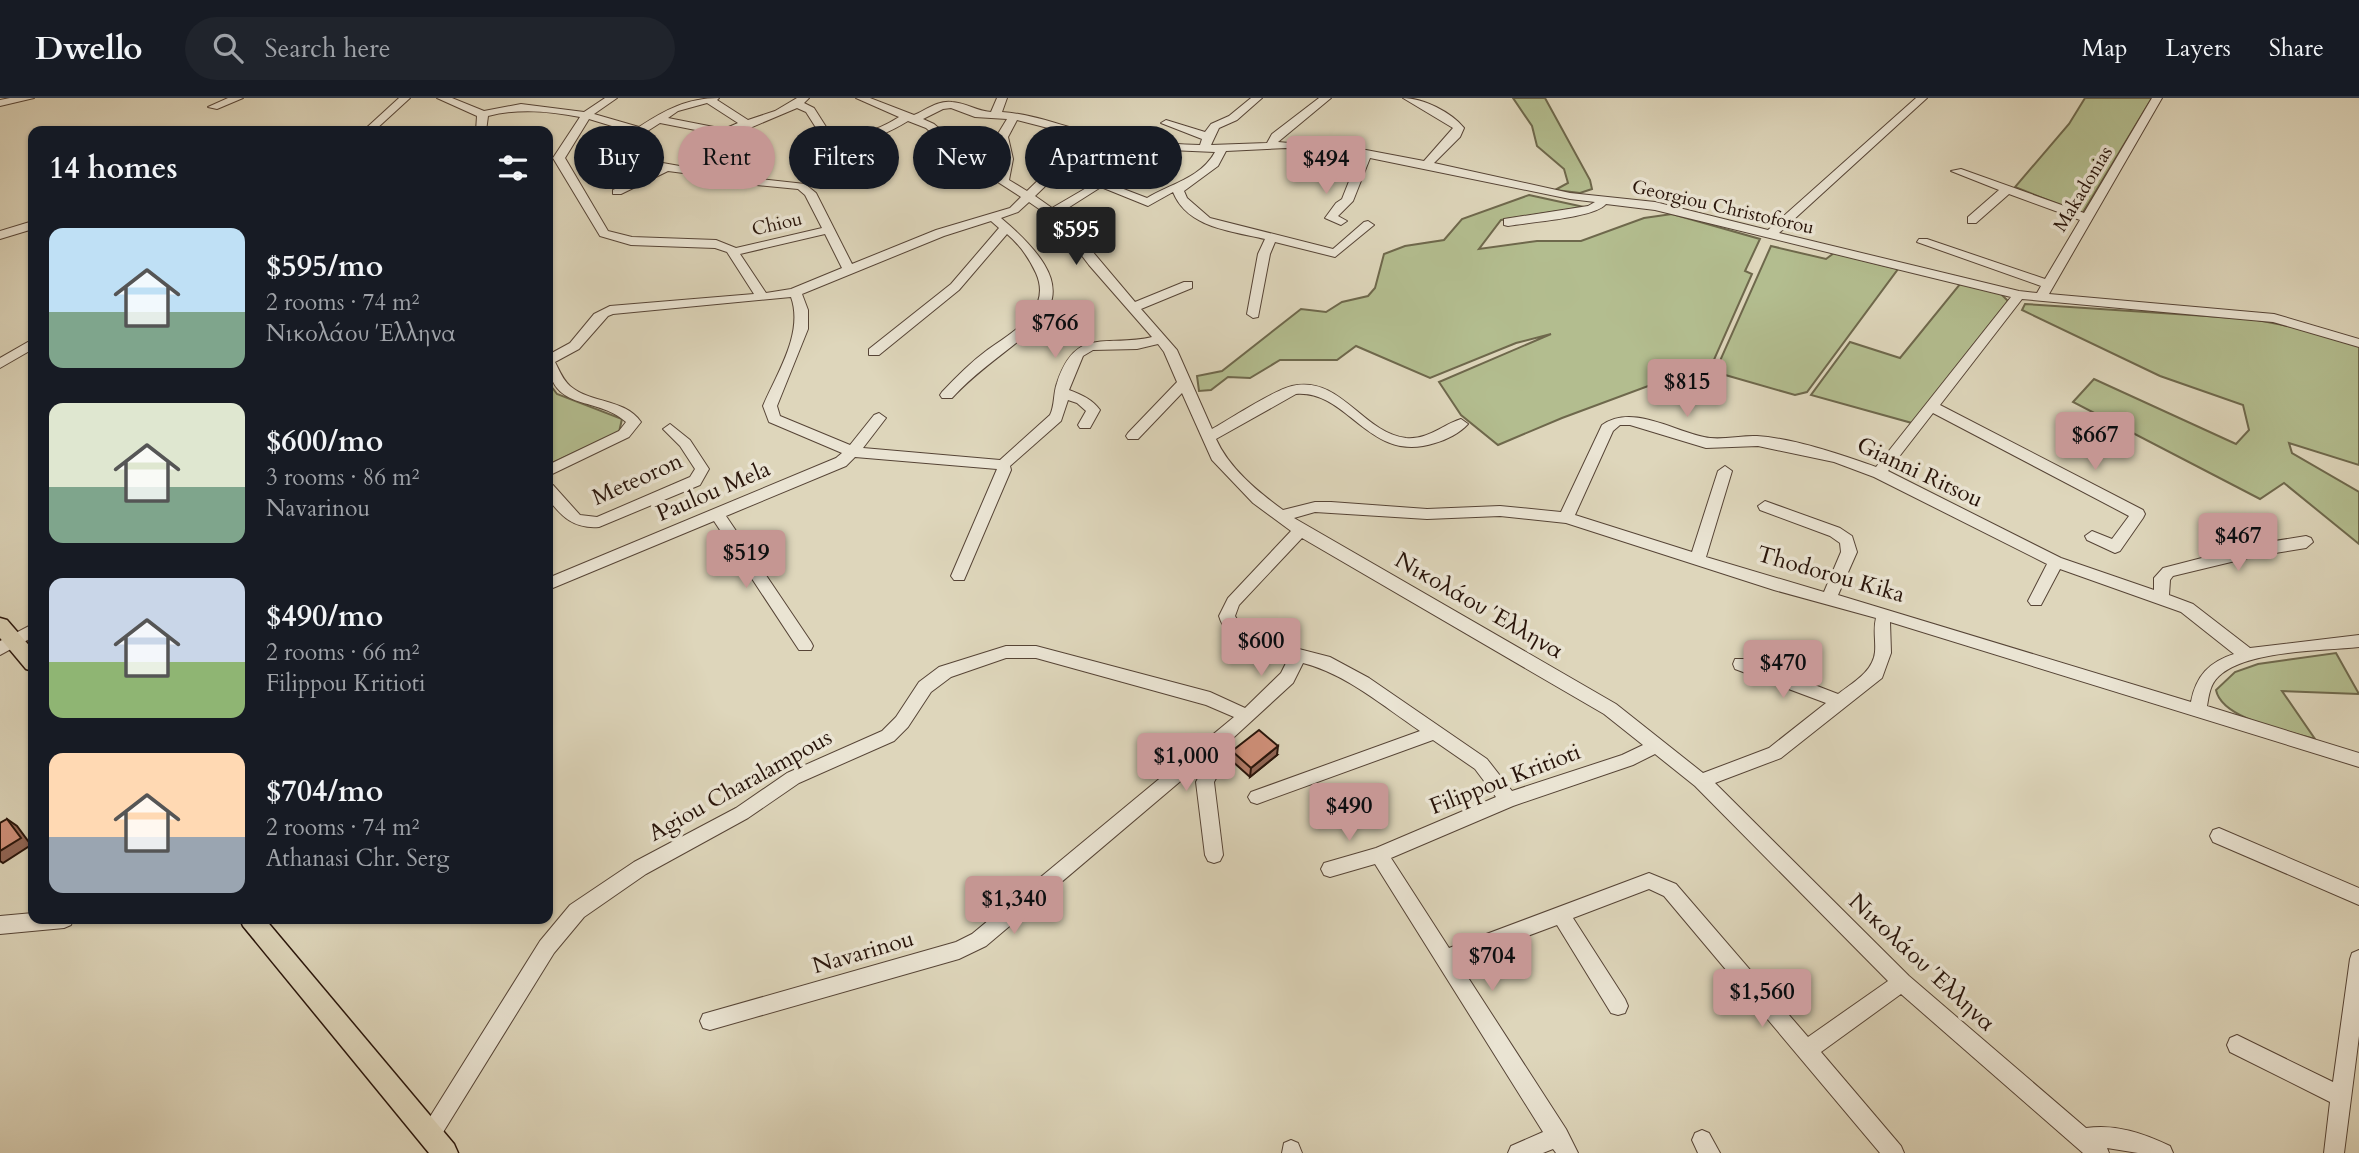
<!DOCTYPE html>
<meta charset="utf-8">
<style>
body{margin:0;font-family:Cardo,serif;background:#20242c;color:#f1f3f6;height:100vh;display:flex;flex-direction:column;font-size:26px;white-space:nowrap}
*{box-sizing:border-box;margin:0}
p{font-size:23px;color:#9ea1a6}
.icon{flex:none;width:38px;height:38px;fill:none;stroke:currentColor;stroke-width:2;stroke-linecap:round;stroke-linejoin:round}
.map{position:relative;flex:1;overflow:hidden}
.panel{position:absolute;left:28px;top:28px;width:525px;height:798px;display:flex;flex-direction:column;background:#171b24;border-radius:14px;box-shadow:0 2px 5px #0004}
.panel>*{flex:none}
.top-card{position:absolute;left:574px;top:28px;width:665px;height:63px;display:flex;gap:14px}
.price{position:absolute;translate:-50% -60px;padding:0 16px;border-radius:7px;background:#c59692;color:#111;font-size:23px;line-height:46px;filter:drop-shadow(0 2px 4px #0008)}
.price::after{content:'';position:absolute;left:50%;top:42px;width:21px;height:16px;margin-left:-10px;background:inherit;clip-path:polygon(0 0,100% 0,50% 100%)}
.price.active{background:#222;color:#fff}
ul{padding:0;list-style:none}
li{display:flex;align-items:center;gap:21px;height:175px;padding:0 21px}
li span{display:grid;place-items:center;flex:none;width:196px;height:140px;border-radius:14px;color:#555}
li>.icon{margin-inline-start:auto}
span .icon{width:84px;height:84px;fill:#fffc;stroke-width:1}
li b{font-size:30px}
h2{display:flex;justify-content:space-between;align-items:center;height:84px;padding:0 21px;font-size:30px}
.chip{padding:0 24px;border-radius:32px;background:#171b24;box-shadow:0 2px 5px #0004;font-size:24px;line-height:63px}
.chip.active{background:#c59692;color:#111}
header{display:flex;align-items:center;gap:42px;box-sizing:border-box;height:98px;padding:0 35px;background:#171b24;border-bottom:2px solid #363941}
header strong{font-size:33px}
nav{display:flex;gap:38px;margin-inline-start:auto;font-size:24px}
.search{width:490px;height:63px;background:#20242c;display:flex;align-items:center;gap:18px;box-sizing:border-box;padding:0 24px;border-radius:38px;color:#9ea1a6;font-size:26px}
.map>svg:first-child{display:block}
</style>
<header>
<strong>Dwello</strong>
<div class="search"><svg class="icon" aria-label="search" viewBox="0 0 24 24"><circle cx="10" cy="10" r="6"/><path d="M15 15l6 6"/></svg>Search here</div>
<nav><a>Map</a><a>Layers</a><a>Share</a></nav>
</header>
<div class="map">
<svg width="2359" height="1055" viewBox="0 0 2359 1055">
<rect width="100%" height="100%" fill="#ded6bb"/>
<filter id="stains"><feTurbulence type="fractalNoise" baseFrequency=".00286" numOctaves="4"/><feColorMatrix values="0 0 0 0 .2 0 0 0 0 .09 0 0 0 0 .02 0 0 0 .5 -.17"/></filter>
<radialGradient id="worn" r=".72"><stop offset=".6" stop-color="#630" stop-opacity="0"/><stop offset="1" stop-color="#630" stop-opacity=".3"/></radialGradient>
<!-- green -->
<g fill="#b3bd8f" stroke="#6e684c" stroke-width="2">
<polygon points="1513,0 1545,0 1590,82 1592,91 1580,95 1555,92 1568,85 1564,71 1537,48 1532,28"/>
<polygon points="2085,0 2152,0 2082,116 2015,89 2069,26"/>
<polygon points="1529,97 1584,109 1501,122 1479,151 1537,143 1581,143 1644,120 1672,116 1760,141 1745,173 1752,176 1713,264 1562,320 1498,347 1461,317 1439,284 1551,236 1516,245 1430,280 1356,248 1337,262 1280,262 1250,280 1228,279 1211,292 1199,293 1197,278 1222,273 1301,211 1326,214 1342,204 1368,198 1375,190 1384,156 1405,148 1444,142 1462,121"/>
<polygon points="1771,148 1826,161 1834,155 1898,171 1807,294 1795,297 1715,274"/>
<polygon points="1960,186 2000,195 2008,203 1912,325 1811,297 1850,244 1900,260"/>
<polygon points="2025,206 2252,221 2303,231 2359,248 2359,367 2289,345 2292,355 2359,394 2359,446 2284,385 2260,401 2073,304 2094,281 2236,346 2249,332 2243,307 2160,278 2022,212"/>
<polygon points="548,284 557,296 622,321 619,334 548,367"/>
<path d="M2336,555l23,41 -77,-3 33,48c-26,-8 -93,-19 -99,-49l19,-18 23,-8z"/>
</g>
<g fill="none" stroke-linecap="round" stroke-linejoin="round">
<defs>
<g id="minor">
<polygon points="10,0 34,0 0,8 0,2"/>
<polygon points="228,0 243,0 217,11 208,9"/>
<polygon points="399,0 410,0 374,33 363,33"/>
<path d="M437,0h15l32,13 37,-7 63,8 21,-14h12l-23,16 45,13c26,-17 48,-29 80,-29l-2,2 31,20 27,-9 22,-13h12l-5,5 10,5 14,22c28,8 47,2 71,-13l-43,-19h14l44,17c12,-5 24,-15 38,-13 14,1 25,9 39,10l6,-14h10l-5,14c31,2 59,14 90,21 35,8 71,11 108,12l2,-6 -41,-16 5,-3 39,12 6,-8 18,-8 22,-18h11l-25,22 -18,8 -8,17 56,-2 5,-9 47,-36h12l-53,44 88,8 58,11 29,-33 -50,-30c20,0 48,14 61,30l-4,9 -26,26 136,30 85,9 113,28 148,-132h11l-148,135 240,58 18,2 4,-7 -124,-44 2,-3h8l118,40 35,-59 -71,-26 -33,29h-8v-6l31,-27 -48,-19 10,-2 123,44 68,-115h10l-113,196 225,20 85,25v8l-86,-25 -251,-23 -82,106 203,105 2,4 -2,4 -23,33 -5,2 -28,-13 -2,-4 7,-5 20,8 17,-23 -196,-103 -45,58 173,87 93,32v-12l9,-10 93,-24 50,-8 5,2 2,4 -7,6 -50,8 -83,20 -3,4 -1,15 24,9 57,44 109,-13v12c-37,4 -112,3 -140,29 -9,8 -10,19 -12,30l152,47v14l-469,-145 1,31 -9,25 -101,80 -66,25 194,193 177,152c31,-4 57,5 84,18l3,7h-35l-31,-5 2,5h-26l-182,-159 -80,58 80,94 3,7h-24l-216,-257 -15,-7 -76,29 52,81 3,7 -3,7 -7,2 -7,-2 -54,-88 -99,37 108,167 12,24h-22l-3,-4 -10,4h-35l3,-7 32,-14 -168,-268 -45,13 -6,-2 -3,-6 3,-6 52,-15 120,-51 -21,-28 -42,-29 -176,64 -6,-2 -3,-5 3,-5 169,-61c-37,-25 -74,-57 -117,-68l-10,20 -61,56 -4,17 -14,26 9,73 -3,6 -6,2 -6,-2 -3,-6 -9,-73 13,-25 -223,189 -27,13 -249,71 -7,-2 -3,-7 3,-7 7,-2 246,-70 16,-8 262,-217 -28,-12 -170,-47h-30l-55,19 -20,15 -23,35 -14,14 -95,42 -51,35 -102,56 -62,43 -30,36 -117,189 -7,3 -7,-3 -3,-7 3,-7 117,-187 30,-36 64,-43 102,-54 51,-35 95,-42 14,-14 23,-35 20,-15 67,-21h30l174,46 35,16 36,-35 7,-14c-28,-8 -59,-11 -69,-43l9,-18 63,-67 -38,-28 -41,-43 -30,-67 -44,46h-10l-2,-3 2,-3 49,-51 -13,-30 -6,-8 -21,5 -44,1 -10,6 -14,34c13,5 23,9 31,20l-10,18h-10l-2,-3 8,-14 -9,-8 -9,-3 -7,21 -51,45 1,4 -47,110h-10l-3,-4 46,-107 -142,-12 -9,9 -120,50 85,126 2,4 -2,4h-12l-85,-129 -166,69v-12l288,-120 6,-5 -73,-31 -6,-16c14,-33 41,-73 28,-109l-178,17 -5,2 -29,33 -24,13c4,8 8,18 15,24 21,18 54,12 71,36l-12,15 -81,39v-11l71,-34 7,-9c-31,-28 -78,-8 -78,-67l22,-12 24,-29 16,-8 144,-12 -27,-42 -12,-4 -84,-3 -31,-9 -47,-78 27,-41c-31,-6 -61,-9 -92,-1l-2,15h-10l1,-15zM707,5l31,20 -14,6 -56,-11 10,-7zM797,10l9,4 14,22c37,11 55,7 88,-13l18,7 33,29 62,40 -11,11 -74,22 -84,34 -36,-71 -11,-9 -65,-7 -22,-12 -2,-11 8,-15zM951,10l24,9 32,2 -11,18 6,22 -2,15 -33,-21 -33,-29 -11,-5 20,-10zM589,21l46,14v9l-10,12 7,10 23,5 -42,21v4h8l47,-23 23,3 20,-3 26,12 61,6 7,6 17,33 -86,20 -20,-8 -84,-3 -24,-6 -43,-73zM1017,22l66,17 -56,54 -18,-11 4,-21 -5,-22zM660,25l56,11c-9,10 -12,17 -9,31l-16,3 -51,-9 -3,-5 10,-12 -1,-10zM1093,42l54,9 68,3c-14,26 -45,32 -68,46l-47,-18 -48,28 -17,-12zM1287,50l72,8 -17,43 -6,4 -11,15 16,7 6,-4 -9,-5 15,-15 17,-43 200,41 25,3 -7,4 -84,13v6l4,1c21,-4 87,-8 98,-22l49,6 356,87 -135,170c-33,-12 -84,-29 -119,-31 -17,-1 -36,5 -53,1 -33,-7 -72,-33 -102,-12l-41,87 -61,-6 -73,3 -96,-7h-16l-32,8c-26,-19 -54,-42 -67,-71l80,-45c53,-4 73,71 139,49 11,-3 25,-10 33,-19l-7,-5c-19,6 -33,21 -55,19 -44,-5 -65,-63 -114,-52 -18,4 -62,33 -80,43l-35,-79 -36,-41 51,-21v-6h-8l-49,20 -75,-89 41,-26 47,19 25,-14c14,36 59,39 92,47l-7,15 -11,60 6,4 5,-1 12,-63 5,-12 60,15 39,-32 -6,-4 -4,1 -31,27 -123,-31 -23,-20 -3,-7 34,-25 8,-15zM1029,104l26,18 34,45 63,72c-46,11 -76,-12 -95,46 -4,11 -2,22 -7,32l-50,45 -137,-12 23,-30 -7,-5 -5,2 -24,30 -70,-29 -3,-10 31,-77v-19l-6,-16 142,-58 47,-15 8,7 -48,56 -82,65v6h10l80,-65 48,-56c13,11 22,24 29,39 17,38 -24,59 -50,78 -16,12 -30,26 -44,41l-2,3 2,3h10c64,-70 162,-85 49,-180l17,-6zM825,136l17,34 -51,21 -25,4 -26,-39zM1620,327h10l76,23 52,-2 76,16 40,15 173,87 -19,37 3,4h10l19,-36 121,43 53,42c-25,8 -38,22 -43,48l-353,-107 19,-43 -5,-16 -12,-8 -75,-27 -7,5 2,4 70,26 10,7 1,9 -17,40 -118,-35 26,-86 -7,-5 -7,5 -26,81 -117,-37 38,-84zM1315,414l112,7 73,-3 66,7 208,67 102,28c-3,12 0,22 -1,34 -2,20 -23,31 -37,42l-91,-35h-12l-2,5 2,5 91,34 -57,45 -66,25 -87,-69 -322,-186zM1302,440l302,176 39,31 -21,10 -110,36 -25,-32 -118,-81 -39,-21 -74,-19 -12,-7 -9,-15 4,-11zM1655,656l40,32 193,195 -80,56 -132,-153 -27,-11 -200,75 -58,-90 122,-52 120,-41z"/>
<polygon points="33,123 33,131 0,141 0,133"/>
<polygon points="33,241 33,251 0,270 0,260"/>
<path d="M670,326l20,16 19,29 -9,16 -101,42c-25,2 -37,-10 -51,-28v-15l5,1 27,30 17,2 93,-40 5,-8 -15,-23 -17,-17z"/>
<polygon points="33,526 33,539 0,557 0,543"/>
<polygon points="2219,730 2359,790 2359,807 2213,744 2210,738 2213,732"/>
<polygon points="33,815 33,821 73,821 71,827 64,830 0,836 0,818"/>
<polygon points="2359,852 2359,938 2344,1055 2324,1055 2330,1004 2230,954 2227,947 2230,940 2237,937 2333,984 2350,861 2352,855"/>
<polygon points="1702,1032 1709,1035 1720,1055 1698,1055 1692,1042 1695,1035"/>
<polygon points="1291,1042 1298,1045 1302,1055 1282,1055 1284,1045"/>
</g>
<g id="major">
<polygon points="0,520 7,522 33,552 33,573 26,571 0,540"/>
<polygon points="240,821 265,821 454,1046 458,1055 429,1055 243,828"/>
</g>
</defs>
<!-- minor casing -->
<use href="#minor" stroke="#564436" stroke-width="2"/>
<!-- major casing -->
<use href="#major" stroke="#28140a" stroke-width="3"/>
<!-- minor -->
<use href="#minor" fill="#eae4d3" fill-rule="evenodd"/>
<!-- major -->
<use href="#major" fill="#ded6bb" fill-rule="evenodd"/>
</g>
<!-- wall -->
<polygon fill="#b47d6a" stroke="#28140a" stroke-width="2" points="1232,653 1277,657 1250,679 1232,663"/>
<!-- shaded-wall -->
<g fill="#926656" stroke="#28140a" stroke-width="2">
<polygon points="1278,648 1277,657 1250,679 1251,670"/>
<polygon points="7,721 17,728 31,747 3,765 0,763 0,753"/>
</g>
<!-- building -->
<g fill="#d1917b" stroke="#28140a" stroke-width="2">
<polygon points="1259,632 1278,648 1251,670 1232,653"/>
<polygon points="7,721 21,740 0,753 0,725"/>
</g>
<g text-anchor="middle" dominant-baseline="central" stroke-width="7" stroke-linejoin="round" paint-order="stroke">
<!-- far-street labels -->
<g font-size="19" fill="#28140a" stroke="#eae4d3">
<text transform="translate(2083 91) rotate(-59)">Makadonias</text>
<text transform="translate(1723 109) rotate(13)">Georgiou Christoforou</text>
<text transform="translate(777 126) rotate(-13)">Chiou</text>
</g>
<!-- street labels -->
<g font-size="23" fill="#28140a" stroke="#eae4d3">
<text transform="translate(1920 374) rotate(25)">Gianni Ritsou</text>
<text transform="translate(637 381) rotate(-24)">Meteoron</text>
<text transform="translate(713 393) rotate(-23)">Paulou Mela</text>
<text transform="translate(1831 476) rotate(16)">Thodorou Kika</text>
<text transform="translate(1479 507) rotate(30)">Νικολάου Έλληνα</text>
<text transform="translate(1505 681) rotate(-21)">Filippou Kritioti</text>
<text transform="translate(740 687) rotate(-29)">Agiou Charalampous</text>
<text transform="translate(863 854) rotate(-16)">Navarinou</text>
<text transform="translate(1922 864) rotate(43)">Νικολάου Έλληνα</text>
</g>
</g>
<rect width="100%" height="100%" filter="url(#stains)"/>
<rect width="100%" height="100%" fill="url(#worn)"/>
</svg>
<b class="price" style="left:1326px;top:98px">$494</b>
<b class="price active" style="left:1076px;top:169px">$595</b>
<b class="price" style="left:1055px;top:262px">$766</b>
<b class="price" style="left:1687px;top:321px">$815</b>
<b class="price" style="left:2095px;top:374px">$667</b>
<b class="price" style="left:2238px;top:475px">$467</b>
<b class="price" style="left:746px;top:492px">$519</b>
<b class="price" style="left:1261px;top:580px">$600</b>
<b class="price" style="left:1783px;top:602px">$470</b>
<b class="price" style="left:1186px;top:695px">$1,000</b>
<b class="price" style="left:1349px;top:745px">$490</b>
<b class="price" style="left:1014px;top:838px">$1,340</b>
<b class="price" style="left:1492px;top:895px">$704</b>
<b class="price" style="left:1762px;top:931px">$1,560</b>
<div class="top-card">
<a class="chip">Buy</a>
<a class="chip active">Rent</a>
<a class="chip">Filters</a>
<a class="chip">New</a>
<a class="chip">Apartment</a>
</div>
<section class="panel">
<h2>14 homes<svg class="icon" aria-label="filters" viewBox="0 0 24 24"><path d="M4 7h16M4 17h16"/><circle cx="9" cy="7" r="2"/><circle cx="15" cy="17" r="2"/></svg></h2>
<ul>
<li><span style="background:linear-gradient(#bfe0f5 60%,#7fa58c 0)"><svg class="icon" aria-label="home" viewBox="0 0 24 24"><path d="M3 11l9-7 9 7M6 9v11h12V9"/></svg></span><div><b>$595/mo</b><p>2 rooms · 74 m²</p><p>Νικολάου Έλληνα</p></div></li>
<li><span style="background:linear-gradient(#dfe7d0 60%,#7fa58c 0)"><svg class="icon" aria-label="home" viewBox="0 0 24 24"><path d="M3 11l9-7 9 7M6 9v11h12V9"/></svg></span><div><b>$600/mo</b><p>3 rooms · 86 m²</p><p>Navarinou</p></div></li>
<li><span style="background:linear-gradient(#c9d6e8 60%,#8fb573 0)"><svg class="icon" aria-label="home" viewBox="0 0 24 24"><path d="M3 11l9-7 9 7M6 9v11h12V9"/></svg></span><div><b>$490/mo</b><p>2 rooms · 66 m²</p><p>Filippou Kritioti</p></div></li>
<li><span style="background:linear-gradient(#ffd9b3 60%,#9aa5b1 0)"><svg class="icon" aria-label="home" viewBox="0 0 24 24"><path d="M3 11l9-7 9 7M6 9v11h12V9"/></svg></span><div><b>$704/mo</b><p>2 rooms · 74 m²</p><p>Athanasi Chr. Serg</p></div></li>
</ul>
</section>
</div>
